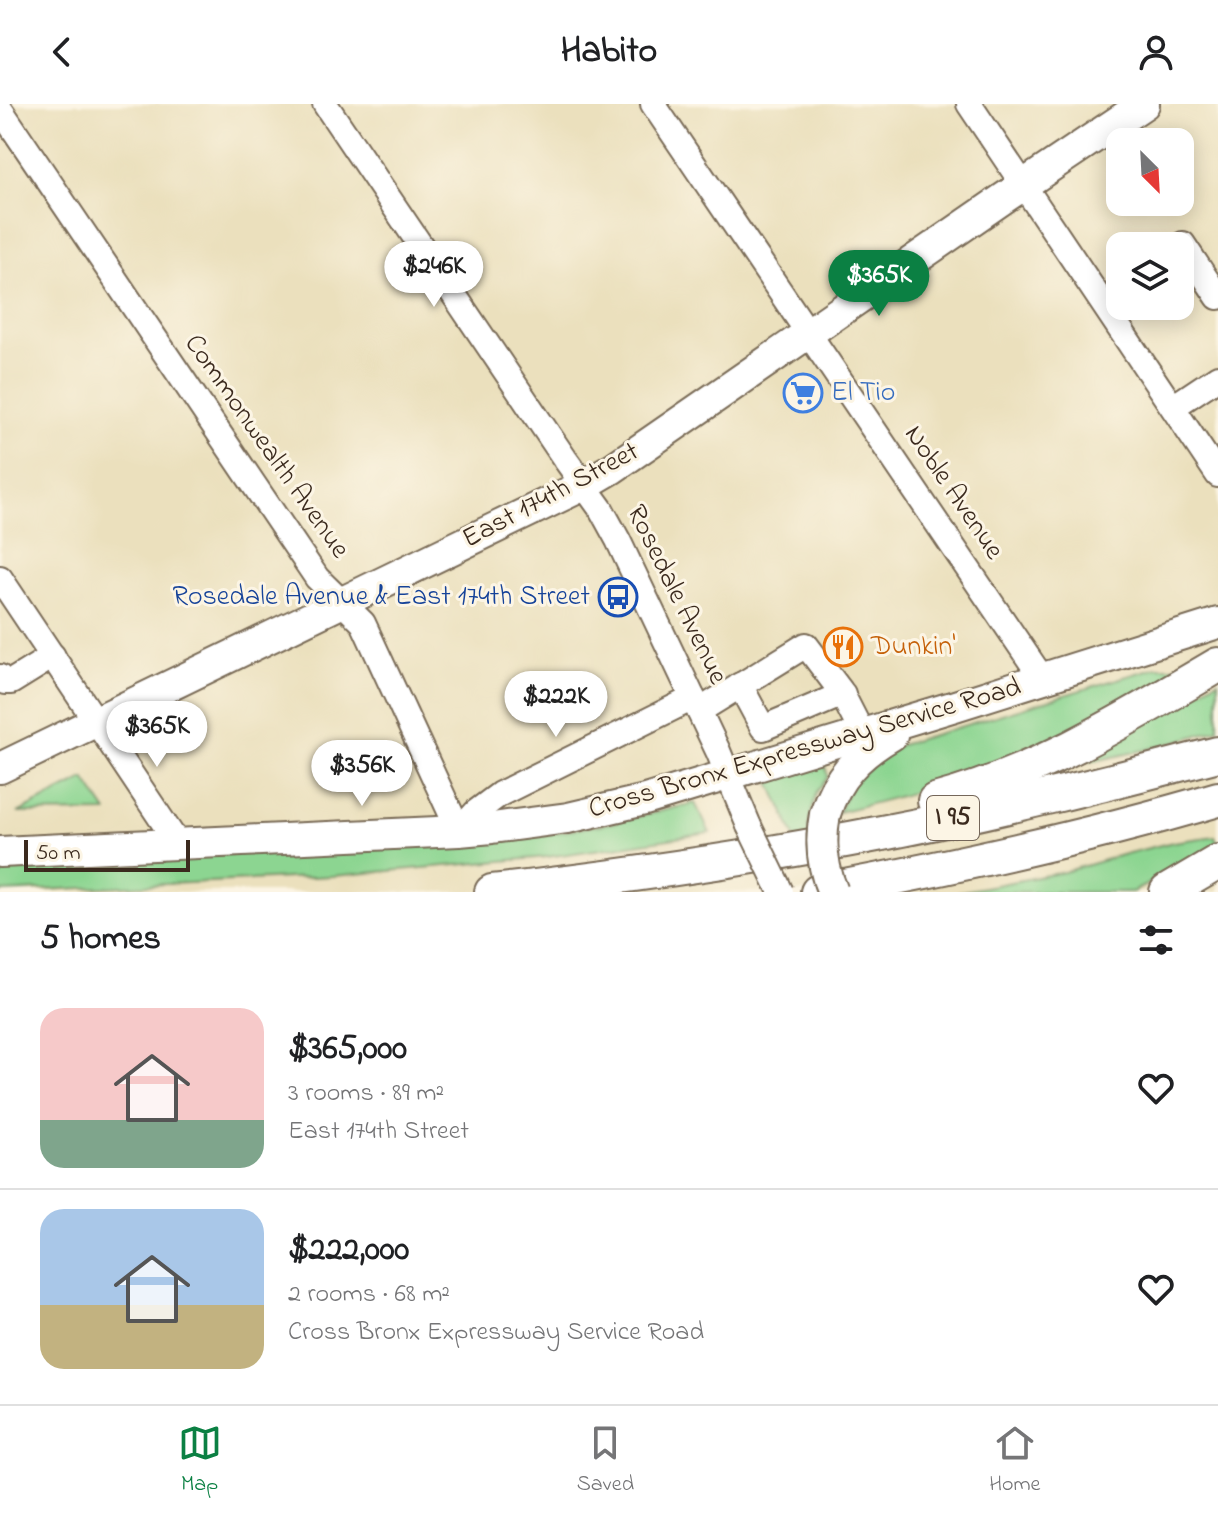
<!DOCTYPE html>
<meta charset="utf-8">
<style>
body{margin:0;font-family:"Indie Flower",sans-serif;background:#f2f2f2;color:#202124;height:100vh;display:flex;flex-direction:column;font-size:30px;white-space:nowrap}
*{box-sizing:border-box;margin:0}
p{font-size:26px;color:#757577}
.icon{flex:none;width:44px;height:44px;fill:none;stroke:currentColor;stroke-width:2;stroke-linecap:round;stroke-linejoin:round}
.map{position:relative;height:788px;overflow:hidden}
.drawer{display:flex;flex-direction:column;background:#fff;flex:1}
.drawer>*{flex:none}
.needle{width:52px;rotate:156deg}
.buttons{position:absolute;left:1106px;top:24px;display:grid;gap:16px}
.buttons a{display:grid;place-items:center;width:88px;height:88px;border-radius:16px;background:#fff;box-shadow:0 4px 20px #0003;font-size:40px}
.scale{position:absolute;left:24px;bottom:20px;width:166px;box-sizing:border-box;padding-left:8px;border:4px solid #3b2a1e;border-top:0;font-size:22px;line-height:28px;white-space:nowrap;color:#3b2a1e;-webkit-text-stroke:6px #fcf5e5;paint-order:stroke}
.price{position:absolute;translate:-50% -68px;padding:0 18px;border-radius:28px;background:#fff;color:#222;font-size:26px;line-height:52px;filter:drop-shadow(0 2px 4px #0008)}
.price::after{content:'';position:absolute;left:50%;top:48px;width:24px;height:18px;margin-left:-12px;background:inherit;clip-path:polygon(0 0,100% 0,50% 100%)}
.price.on{background:#0b8043;color:#fff}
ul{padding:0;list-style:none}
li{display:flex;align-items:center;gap:24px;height:200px;padding:0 40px}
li+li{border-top:2px solid #e0e0e0}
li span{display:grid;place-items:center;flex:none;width:224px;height:160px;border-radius:24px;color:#555}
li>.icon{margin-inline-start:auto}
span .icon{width:96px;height:96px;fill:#fffc;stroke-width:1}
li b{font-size:34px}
h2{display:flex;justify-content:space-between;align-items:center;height:96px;padding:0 40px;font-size:34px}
header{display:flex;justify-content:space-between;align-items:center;height:104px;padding:0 40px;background:#fff;font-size:36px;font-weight:700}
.tab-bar{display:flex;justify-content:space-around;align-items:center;height:112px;border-top:2px solid #e0e0e0;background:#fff;font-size:22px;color:#757577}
.tab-bar a{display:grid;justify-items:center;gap:4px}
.tab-bar .on{color:#0b8043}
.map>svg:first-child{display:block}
</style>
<header><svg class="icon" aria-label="back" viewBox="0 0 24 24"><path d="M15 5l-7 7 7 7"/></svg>Habito<svg class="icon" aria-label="person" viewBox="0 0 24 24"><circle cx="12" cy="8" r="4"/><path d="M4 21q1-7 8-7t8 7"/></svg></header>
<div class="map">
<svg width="1218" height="788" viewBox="0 0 1218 788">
<rect width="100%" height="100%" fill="#fcf5e5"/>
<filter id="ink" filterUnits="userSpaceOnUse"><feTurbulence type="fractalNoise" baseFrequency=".0125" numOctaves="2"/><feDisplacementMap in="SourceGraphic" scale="16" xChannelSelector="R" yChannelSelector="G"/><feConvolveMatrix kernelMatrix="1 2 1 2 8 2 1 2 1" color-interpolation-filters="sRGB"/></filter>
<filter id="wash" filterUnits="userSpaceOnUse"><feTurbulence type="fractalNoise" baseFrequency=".006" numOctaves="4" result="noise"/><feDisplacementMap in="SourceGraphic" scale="32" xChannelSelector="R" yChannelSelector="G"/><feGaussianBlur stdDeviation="1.8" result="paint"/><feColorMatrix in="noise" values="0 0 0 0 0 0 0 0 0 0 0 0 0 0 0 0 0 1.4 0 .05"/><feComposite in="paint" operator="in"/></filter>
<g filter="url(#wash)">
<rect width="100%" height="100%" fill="#ebe0bd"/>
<!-- green -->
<g fill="#8cd591" stroke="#648058" stroke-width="2">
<path d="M1157,563h22l-25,20 -132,75 -7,-10c-56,31 -116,45 -177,60l15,-30 44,-36z"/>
<polygon points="1218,576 1218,625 1158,643 1095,657 1076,657"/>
<polygon points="825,661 828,673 816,689 808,722 814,776 770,678 772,670"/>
<polygon points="85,675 107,708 18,709 84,675"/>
<polygon points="695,699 710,729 547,753 333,772 0,788 0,760 508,737 616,718"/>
<polygon points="1215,732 1218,740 1175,767 1132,788 958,788 1064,768 1125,750 1173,738"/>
</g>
</g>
<g filter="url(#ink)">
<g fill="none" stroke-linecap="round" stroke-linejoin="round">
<defs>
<g id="minor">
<polyline points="325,0 565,355 601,405 618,436 718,647 749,722"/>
<polyline points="653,0 1042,574"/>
<polyline points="969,0 1218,371"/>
<polyline points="0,5 317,474 363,519 459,727 476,708 500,690 693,594"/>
<polyline points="1183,140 1218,193"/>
<polyline points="1173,303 1218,273"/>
<polyline points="0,474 178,740"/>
<polyline points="0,573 5,578 11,578 53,552"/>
<polyline points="740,581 763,624 843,590"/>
<polyline points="699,607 806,541 840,586 863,631"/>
</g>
<g id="major">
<polyline points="0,664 584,381 613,364 1004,94 1144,0"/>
<path d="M825,710c11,-37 34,-60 67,-79"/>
<polyline points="0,748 459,727 492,724 568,714 645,696 955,602 1218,519"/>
</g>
<g id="highway">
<path d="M935,697c104,-28 191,-82 283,-136"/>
<path d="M492,788c131,-15 261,-34 390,-59 113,-22 224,-50 336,-79"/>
<path d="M818,788c134,-25 268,-54 400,-93"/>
<polyline points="1167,788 1218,758"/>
</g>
</defs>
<!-- minor casing -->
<use href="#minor" stroke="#796a56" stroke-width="28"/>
<!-- major casing -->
<use href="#major" stroke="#796a56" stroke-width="34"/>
<!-- highway casing -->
<use href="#highway" stroke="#796a56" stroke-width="38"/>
<!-- minor -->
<use href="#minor" stroke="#fff" stroke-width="24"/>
<!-- major -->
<use href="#major" stroke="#fff" stroke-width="30"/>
<!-- highway -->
<use href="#highway" stroke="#fff" stroke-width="34"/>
<defs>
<polyline id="minor-bridge" points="749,722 781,788"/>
<path id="major-bridge" d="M825,710c-5,26 -3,53 8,78"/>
</defs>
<!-- minor-bridge casing -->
<use href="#minor-bridge" stroke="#796a56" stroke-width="28" stroke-linecap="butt"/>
<!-- major-bridge casing -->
<use href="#major-bridge" stroke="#796a56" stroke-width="34" stroke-linecap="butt"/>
<!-- minor-bridge -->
<use href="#minor-bridge" stroke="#fff" stroke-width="24"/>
<!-- major-bridge -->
<use href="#major-bridge" stroke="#fff" stroke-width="30"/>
</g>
</g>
<!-- icons -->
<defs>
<symbol id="supermarket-ring" viewBox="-11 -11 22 22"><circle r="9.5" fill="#fcf5e5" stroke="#3f7fe0" stroke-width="1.5"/><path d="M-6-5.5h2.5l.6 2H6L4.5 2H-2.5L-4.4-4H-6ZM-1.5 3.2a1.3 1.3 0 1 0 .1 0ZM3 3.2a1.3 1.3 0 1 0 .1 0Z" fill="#3f7fe0"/></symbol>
<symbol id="bus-ring" viewBox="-11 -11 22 22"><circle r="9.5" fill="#fcf5e5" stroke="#1a4fb4" stroke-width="1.5"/><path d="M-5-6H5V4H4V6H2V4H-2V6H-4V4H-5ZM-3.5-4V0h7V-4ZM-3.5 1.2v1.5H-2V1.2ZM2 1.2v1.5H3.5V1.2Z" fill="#1a4fb4"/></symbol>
<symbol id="restaurant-ring" viewBox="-11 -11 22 22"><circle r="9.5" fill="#fcf5e5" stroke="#e8710a" stroke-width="1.5"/><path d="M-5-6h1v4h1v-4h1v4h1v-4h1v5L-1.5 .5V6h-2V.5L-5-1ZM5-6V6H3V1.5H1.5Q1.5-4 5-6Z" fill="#e8710a"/></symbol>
</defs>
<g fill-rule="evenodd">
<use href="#supermarket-ring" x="781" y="267" width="44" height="44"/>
<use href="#bus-ring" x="596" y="471" width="44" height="44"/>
<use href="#restaurant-ring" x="821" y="521" width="44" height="44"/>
</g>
<g text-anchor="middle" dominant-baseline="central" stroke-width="6" stroke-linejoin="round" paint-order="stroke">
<!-- shield labels -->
<rect fill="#fcf5e5" stroke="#75675a" stroke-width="2" x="927" y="692" width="52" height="44" rx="6"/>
<g font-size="26" font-weight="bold" fill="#3b2a1e">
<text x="953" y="714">I 95</text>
</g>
<!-- shop labels -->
<g font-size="28" fill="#366cbe" stroke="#fcf5e5" text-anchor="start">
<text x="831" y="289">El Tio</text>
</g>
<!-- street labels -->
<g font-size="28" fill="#3b2a1e" stroke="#fcf5e5">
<text transform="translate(266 343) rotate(55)">Commonwealth Avenue</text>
<text transform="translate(953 389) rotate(56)">Noble Avenue</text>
<text transform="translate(551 392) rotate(-28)">East 174th Street</text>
<text transform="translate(676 491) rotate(64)">Rosedale Avenue</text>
<text transform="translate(805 645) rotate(-16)">Cross Bronx Expressway Service Road</text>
</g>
<!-- transit labels -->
<g font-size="28" fill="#164399" stroke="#fcf5e5" text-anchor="end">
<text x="590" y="493">Rosedale Avenue &amp; East 174th Street</text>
</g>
<!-- food labels -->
<g font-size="28" fill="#c56008" stroke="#fcf5e5" text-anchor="start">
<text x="871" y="543">Dunkin'</text>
</g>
</g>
</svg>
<div class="buttons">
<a><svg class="needle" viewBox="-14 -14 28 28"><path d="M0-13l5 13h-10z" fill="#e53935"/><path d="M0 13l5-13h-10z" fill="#757577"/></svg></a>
<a><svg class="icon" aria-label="layers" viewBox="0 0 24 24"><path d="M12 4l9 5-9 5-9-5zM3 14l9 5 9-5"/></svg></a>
</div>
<div class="scale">50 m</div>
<b class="price" style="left:434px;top:205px">$246K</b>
<b class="price on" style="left:879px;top:214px">$365K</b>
<b class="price" style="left:556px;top:635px">$222K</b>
<b class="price" style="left:157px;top:665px">$365K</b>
<b class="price" style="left:362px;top:704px">$356K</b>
</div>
<section class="drawer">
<h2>5 homes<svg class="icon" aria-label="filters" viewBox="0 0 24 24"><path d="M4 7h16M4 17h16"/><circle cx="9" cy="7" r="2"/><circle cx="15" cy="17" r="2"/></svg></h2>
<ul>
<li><span style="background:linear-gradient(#f6c9c9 70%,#7fa58c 0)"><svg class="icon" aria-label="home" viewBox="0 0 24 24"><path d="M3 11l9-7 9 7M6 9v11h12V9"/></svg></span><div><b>$365,000</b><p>3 rooms · 89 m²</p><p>East 174th Street</p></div><svg class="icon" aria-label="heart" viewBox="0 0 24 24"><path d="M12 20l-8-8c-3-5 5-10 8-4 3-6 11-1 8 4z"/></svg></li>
<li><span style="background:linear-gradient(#a9c7e8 60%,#c2b280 0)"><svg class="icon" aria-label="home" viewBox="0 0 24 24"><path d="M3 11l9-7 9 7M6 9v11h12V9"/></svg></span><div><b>$222,000</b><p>2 rooms · 68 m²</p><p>Cross Bronx Expressway Service Road</p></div><svg class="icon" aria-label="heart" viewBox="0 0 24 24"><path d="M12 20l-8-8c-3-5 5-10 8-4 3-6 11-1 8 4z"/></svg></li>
</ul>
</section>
<nav class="tab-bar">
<a class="on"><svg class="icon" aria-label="map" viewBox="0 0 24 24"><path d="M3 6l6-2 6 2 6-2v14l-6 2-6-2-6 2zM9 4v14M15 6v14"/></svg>Map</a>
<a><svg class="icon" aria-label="saved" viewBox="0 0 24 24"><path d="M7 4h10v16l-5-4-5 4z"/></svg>Saved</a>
<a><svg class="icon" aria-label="home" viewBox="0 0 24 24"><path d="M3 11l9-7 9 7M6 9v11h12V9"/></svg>Home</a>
</nav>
